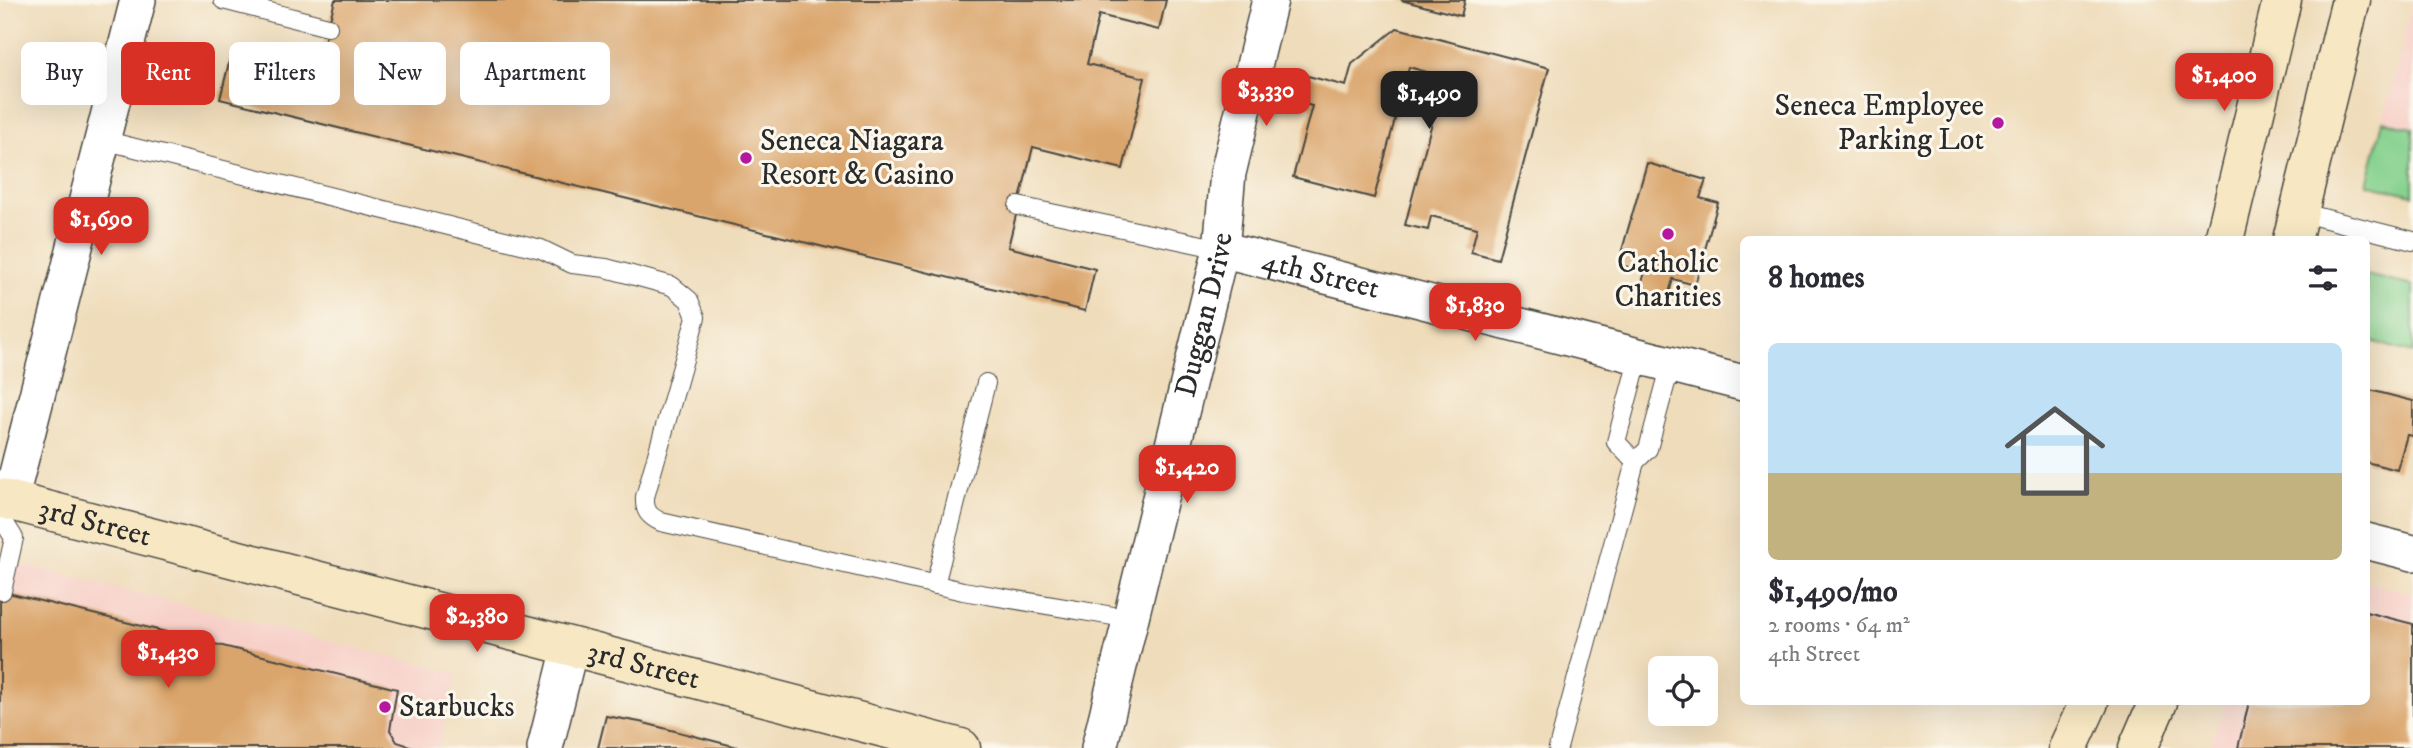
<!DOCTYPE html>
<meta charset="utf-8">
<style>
body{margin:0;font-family:"IM FELL DW Pica",serif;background:#f2f2f3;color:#2b2b33;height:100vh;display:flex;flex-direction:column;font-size:26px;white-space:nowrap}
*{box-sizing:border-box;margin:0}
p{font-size:23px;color:#7c7c81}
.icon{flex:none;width:38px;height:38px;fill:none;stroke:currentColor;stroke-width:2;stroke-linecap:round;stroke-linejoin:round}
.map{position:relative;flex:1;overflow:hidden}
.drawer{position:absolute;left:1740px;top:236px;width:630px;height:469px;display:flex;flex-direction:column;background:#fff;border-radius:10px;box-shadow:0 7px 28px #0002}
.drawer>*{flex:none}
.banner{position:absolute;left:21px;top:42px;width:665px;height:63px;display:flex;gap:14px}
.controls{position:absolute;left:1648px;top:656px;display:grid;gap:14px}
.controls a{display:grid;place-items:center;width:70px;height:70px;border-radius:10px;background:#fff;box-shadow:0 7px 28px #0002;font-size:35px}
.price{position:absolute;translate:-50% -60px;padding:0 16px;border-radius:14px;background:#d93025;color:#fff;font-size:23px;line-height:46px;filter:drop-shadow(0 2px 4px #0008)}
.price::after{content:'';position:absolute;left:50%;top:42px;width:21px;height:16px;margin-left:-10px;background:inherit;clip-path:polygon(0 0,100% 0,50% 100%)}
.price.current{background:#222;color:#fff}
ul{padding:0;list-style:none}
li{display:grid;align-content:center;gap:14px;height:371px;padding:0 28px}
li+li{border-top:2px solid #e1e1e2}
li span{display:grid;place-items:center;height:217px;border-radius:10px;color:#555}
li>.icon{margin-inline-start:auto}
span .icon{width:126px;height:126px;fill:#fffc;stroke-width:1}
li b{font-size:30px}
h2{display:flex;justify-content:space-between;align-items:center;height:84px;padding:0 28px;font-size:30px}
.chip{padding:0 24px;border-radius:10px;background:#fff;box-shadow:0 7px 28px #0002;font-size:24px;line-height:63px}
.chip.current{background:#d93025;color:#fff}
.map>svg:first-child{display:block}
</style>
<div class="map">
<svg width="2413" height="748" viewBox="0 0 2413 748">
<rect width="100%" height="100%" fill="#fbf7ec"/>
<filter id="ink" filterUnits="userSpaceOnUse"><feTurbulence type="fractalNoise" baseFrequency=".0143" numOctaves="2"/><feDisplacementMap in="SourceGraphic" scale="14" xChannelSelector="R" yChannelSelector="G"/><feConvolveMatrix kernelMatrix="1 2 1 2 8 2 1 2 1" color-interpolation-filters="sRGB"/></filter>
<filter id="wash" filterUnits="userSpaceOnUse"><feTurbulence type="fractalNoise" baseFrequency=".00686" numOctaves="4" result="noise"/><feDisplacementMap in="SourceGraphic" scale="28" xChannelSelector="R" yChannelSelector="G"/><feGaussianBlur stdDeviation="1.57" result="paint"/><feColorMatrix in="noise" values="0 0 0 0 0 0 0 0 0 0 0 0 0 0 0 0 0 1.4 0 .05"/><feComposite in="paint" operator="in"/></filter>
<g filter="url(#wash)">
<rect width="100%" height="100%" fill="#efdcba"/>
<!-- built -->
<g fill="#f7d1c9">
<polygon points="2413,0 2413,128 2383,121"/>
<polygon points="0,559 457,673 439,748 0,748"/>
<polygon points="2366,582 2413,594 2413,748 2209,748 2226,702 2366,702"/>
</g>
<!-- green -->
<g fill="#87d28f" stroke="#597e5d" stroke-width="2">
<polygon points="2383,121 2413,128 2413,195 2367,184"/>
<polygon points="2366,275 2413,286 2413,353 2366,340"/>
</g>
<g id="blocks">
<!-- building -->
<g fill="#daa56c">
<polygon points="335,0 1166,0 1159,30 1099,15 1087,64 1145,78 1123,169 1033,147 1008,247 1095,269 1085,311 220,99 231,55 316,75"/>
<polygon points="1401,0 1465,0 1461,16"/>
<polygon points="1397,28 1549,68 1498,259 1471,252 1477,228 1431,216 1428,230 1405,225 1444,77 1409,67 1374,198 1293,177 1312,106 1297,102 1304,75 1346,86 1352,64"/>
<polygon points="1647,163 1706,180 1700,198 1718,203 1695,285 1673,279 1665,307 1637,300 1645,272 1618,264"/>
<polygon points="2366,389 2413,401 2413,436 2407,435 2397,470 2366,462"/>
<polygon points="0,591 397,689 390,730 397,742 416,748 0,748"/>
<polygon points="2366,612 2413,624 2413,748 2238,748 2249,702 2366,702"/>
<polygon points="606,716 640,722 741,748 598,748"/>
</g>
</g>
</g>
<g filter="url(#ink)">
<use href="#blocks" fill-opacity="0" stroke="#484640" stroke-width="2"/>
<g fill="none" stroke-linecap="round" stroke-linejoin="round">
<defs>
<g id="lane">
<polyline points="223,0 328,27"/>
<path d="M103,140l438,109 31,15 34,4 66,18 17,14 7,17 -51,180c-1,14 4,19 16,25l302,69 168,28"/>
<polyline points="1018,206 1221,249"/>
<polyline points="2299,212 2413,241"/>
<polyline points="1635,462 1616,442 1639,356"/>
<polyline points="935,585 986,383"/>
<polyline points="2,591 14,538 4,522 10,501"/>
<polyline points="1558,748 1635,462 1648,449 1671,364"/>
</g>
<g id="street">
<path id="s1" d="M1221,249l522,134"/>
<polyline points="10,501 138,0"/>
<polyline points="2366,541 2413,553"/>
<polyline points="545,748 570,648"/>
<path id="s2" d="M1099,748l122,-499 7,-76 42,-173"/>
</g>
<g id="secondary">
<polyline points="2224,240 2282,0"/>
<polyline points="2292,240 2351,0"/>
<path id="s3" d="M0,498l961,250"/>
<polyline points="2068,748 2089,702"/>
<polyline points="2138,748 2158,702"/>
</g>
</defs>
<!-- lane casing -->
<use href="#lane" stroke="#484640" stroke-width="20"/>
<!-- street casing -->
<use href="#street" stroke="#484640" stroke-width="38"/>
<!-- secondary casing -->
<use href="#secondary" stroke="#484640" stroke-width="41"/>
<!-- lane -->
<use href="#lane" stroke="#fff" stroke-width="18"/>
<!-- street -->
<use href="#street" stroke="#fff" stroke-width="35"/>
<!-- secondary -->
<use href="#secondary" stroke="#f7e8c3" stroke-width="38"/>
</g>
</g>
<!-- markers -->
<g fill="#b5179e" stroke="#fbf7ec" stroke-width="2.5">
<circle cx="1998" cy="123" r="7"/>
<circle cx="746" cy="158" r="7"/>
<circle cx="1668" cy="234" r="7"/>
<circle cx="385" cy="707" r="7"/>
</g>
<g text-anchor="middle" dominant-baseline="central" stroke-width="6" stroke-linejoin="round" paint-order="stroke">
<!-- poi labels -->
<g font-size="30" fill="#2b2b2b" stroke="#fbf7ec" text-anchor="start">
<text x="1984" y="106" text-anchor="end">Seneca Employee<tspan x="1984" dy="34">Parking Lot</tspan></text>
<text x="760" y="141">Seneca Niagara<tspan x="760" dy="34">Resort &amp; Casino</tspan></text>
<text x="1668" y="263" text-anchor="middle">Catholic<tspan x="1668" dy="34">Charities</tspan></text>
<text x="399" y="707">Starbucks</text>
</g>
<!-- street labels -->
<g font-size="30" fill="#2b2b2b" stroke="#fbf7ec">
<text stroke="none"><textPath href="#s1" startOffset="103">4th Street</textPath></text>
<text stroke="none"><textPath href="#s2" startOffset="446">Duggan Drive</textPath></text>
<text stroke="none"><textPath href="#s3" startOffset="98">3rd Street</textPath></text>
<text stroke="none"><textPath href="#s3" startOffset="665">3rd Street</textPath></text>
</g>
</g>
</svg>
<div class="controls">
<a><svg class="icon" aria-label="locate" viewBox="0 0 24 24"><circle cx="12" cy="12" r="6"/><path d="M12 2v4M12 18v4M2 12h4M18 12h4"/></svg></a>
</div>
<b class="price" style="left:2224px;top:113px">$1,400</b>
<b class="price" style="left:1266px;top:128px">$3,330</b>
<b class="price current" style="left:1429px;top:131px">$1,490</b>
<b class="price" style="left:101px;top:257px">$1,690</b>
<b class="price" style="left:1475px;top:343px">$1,830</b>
<b class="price" style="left:1187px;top:505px">$1,420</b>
<b class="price" style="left:477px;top:654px">$2,380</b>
<b class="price" style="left:168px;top:690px">$1,430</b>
<div class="banner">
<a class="chip">Buy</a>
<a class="chip current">Rent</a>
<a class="chip">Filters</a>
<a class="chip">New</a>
<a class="chip">Apartment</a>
</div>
<section class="drawer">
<h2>8 homes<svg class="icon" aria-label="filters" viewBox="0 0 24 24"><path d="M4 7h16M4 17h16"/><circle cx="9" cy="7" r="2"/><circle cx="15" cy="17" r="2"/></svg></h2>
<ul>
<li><span style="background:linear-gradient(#bfe0f5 60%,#c2b280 0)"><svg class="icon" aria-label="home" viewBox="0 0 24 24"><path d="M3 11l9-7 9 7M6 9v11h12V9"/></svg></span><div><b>$1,490/mo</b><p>2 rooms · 64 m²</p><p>4th Street</p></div></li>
</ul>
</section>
</div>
